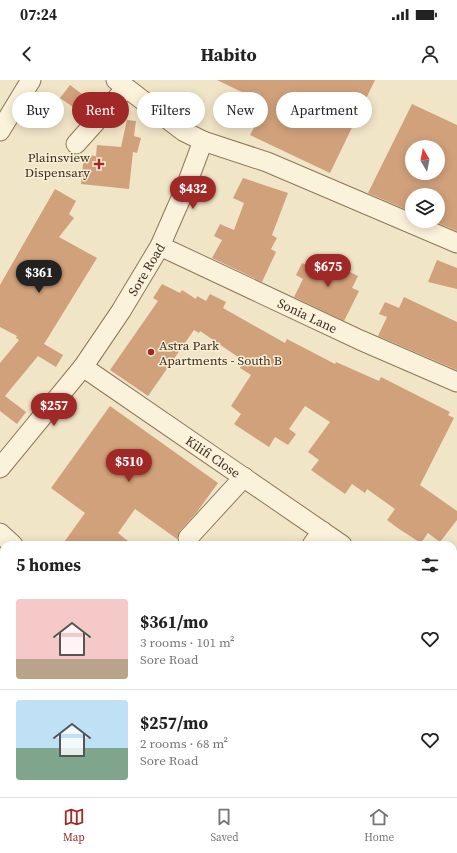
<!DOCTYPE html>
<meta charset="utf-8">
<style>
body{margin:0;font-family:"Source Serif 4",serif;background:#f6f6f6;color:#222;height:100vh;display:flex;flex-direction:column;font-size:15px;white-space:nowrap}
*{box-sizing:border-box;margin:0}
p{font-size:13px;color:#767676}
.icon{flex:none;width:22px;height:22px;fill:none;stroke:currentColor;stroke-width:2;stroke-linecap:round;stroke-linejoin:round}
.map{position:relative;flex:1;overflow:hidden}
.side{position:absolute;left:0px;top:461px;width:457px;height:256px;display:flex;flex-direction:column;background:#fff;border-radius:12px 12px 0 0;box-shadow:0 2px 10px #0003}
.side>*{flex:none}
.hud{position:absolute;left:12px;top:12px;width:433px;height:36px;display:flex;gap:8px}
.needle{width:26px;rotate:350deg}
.tools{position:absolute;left:405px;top:60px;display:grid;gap:8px}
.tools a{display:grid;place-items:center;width:40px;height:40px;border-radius:50%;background:#fff;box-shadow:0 2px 10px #0003;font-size:20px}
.price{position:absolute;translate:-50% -34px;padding:0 9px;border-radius:14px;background:#a02927;color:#fff;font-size:13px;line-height:26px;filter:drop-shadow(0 1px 2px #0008)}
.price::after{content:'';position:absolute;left:50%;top:24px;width:12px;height:9px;margin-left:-6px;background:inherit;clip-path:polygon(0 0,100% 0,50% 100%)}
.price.selected{background:#222;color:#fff}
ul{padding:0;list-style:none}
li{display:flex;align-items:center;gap:12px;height:100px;padding:0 16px}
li+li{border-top:1px solid #e0e0e0}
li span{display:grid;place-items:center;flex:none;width:112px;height:80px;border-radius:4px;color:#555}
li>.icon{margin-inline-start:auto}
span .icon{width:48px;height:48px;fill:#fffc;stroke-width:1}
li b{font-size:17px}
h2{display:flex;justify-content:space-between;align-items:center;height:48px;padding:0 16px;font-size:17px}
.pill{padding:0 14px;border-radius:18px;background:#fff;box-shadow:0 2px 10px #0003;font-size:14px;line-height:36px}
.pill.selected{background:#a02927;color:#fff}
.status{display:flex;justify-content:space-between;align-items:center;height:28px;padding:0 20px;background:#fff;direction:ltr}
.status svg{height:11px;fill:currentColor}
header{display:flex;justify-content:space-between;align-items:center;height:52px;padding:0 16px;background:#fff;font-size:18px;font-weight:700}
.tab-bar{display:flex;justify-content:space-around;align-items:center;height:56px;border-top:1px solid #e0e0e0;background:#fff;font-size:11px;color:#767676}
.tab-bar a{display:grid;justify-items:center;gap:2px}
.tab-bar .selected{color:#a02927}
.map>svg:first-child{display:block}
</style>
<div class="status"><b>07:24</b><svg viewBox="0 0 49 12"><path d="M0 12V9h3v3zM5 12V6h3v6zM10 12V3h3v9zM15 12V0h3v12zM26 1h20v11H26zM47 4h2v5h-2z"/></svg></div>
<header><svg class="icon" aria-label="back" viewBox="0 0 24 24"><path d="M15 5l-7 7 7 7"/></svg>Habito<svg class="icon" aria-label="person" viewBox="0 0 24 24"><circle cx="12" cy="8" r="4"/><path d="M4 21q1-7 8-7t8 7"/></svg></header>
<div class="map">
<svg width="457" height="717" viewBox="0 0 457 717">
<rect width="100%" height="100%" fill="#f1e5c7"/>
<!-- building -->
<g fill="#d1a17b" fill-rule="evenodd">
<polygon points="217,0 375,0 330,93 250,55 266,24"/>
<polygon points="70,5 82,14 73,27 60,18"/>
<path d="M412,24l45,21v106l-19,-8v-28h-26v17l-44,-19zM412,67h26v26h-26z"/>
<polygon points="127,40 136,41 134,56 141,58 137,73 133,72 129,109 81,104 84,75 96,76 97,65 121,67"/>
<polygon points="243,98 288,113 272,155 277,158 271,169 276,172 262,202 212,178 222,160 214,156 220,144 234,150 244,123 233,118"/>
<polygon points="55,109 76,121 69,134 74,138 59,157 97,178 44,264 63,275 56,287 38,276 5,316 26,332 17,344 0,331 0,283 19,260 16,258 17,256 0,247 0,205"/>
<polygon points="321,178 358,196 352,208 359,211 344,241 294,217 303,199 296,195 302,183 316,189"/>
<polygon points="437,180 457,188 457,209 428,202"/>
<polygon points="162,204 180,213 182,210 196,219 197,216 206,221 210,214 226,222 223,228 285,263 287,259 335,284 336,282 379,301 381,297 450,332 448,335 454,338 420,405 457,431 457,440 440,462 428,453 421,463 399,449 387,440 395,429 367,409 365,413 352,404 345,414 311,390 319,380 308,372 330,342 305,326 289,349 296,354 288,365 275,357 269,367 234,344 241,334 231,326 251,295 240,288 243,281 241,279 200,251 199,253 194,250 148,316 110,290 158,221 153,218"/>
<polygon points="404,217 457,242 457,290 378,256 387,237 379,234 385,222 399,228"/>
<polygon points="110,326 218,403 197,432 180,451 177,459 135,429 118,453 133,465 62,465 85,433 51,408"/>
</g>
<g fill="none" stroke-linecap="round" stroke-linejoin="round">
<defs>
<g id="minor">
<polyline points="0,51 31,0"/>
<polyline points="203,61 267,82 457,163"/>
<polyline points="76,64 126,8"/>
<path id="s1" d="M160,166l200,94 97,42"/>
<path id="s2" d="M83,287l259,178"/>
<path id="s3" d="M0,388l83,-101 38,-56 39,-65 25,-57 18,-48 -20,-10 -67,-51"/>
<polyline points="0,453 13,465"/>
<polyline points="188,458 244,397"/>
<polyline points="312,465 322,451"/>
<polyline points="453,541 457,544"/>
<polyline points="0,562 0,570"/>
<polyline points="453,644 457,639"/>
<polyline points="0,659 4,663"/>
<polyline points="0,712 4,708"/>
<polyline points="53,713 57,717"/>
<polyline points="139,713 140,717"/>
<polyline points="411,713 417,717"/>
<polyline points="379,717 386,713"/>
</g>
</defs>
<!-- minor casing -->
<use href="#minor" stroke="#8e775b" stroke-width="21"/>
<!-- minor -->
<use href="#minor" stroke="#fbf2db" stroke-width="19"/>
</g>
<!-- markers -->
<g fill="#a02927" stroke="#f8efd7" stroke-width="1.5">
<path d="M97 78h4v4h4v4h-4v4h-4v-4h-4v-4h4z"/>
<circle cx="151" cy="272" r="4"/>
</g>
<g text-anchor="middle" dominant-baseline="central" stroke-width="3" stroke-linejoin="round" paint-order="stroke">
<!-- poi labels -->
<g font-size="13" fill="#3d2e1f" stroke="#f8efd7" text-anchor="end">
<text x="90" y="77">Plainsview<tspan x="90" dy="15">Dispensary</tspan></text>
<text x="159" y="265" text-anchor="start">Astra Park<tspan x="159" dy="15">Apartments - South B</tspan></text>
</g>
<!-- street labels -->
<g font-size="13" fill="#3d2e1f" stroke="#f8efd7">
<text stroke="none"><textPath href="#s3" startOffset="247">Sore Road</textPath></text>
<text stroke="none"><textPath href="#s1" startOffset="163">Sonia Lane</textPath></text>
<text stroke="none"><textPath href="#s2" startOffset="158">Kilifi Close</textPath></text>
</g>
</g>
</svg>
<div class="tools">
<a><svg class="needle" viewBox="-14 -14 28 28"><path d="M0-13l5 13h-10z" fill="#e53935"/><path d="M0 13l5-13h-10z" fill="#767676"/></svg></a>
<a><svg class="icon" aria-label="layers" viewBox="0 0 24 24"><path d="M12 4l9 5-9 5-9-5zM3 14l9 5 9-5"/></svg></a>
</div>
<b class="price" style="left:193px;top:130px">$432</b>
<b class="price" style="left:328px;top:208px">$675</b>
<b class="price selected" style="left:39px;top:214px">$361</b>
<b class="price" style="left:54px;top:347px">$257</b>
<b class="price" style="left:129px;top:403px">$510</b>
<div class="hud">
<a class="pill">Buy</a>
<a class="pill selected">Rent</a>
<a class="pill">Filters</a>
<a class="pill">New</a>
<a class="pill">Apartment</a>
</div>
<section class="side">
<h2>5 homes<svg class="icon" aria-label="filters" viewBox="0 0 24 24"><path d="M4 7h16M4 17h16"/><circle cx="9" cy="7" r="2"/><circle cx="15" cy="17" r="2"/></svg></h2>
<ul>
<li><span style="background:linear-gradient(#f6c9c9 75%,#b9a48a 0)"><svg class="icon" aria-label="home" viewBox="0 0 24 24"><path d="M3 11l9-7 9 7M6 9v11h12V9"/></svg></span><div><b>$361/mo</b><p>3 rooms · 101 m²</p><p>Sore Road</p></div><svg class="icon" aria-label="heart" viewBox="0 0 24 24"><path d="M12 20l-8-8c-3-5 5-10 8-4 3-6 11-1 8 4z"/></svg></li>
<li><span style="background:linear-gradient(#bfe0f5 60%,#7fa58c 0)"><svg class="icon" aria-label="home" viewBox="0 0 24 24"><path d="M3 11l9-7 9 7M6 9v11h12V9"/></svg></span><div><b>$257/mo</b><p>2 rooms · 68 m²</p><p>Sore Road</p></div><svg class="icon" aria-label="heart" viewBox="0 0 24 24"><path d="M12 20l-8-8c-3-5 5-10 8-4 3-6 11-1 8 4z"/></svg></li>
</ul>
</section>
</div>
<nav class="tab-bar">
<a class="selected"><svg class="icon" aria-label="map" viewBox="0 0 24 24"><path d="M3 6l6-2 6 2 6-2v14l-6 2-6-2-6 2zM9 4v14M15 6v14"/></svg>Map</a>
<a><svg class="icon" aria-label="saved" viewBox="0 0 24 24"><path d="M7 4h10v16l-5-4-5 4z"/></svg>Saved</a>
<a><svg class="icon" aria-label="home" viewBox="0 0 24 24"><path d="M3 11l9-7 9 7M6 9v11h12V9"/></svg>Home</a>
</nav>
